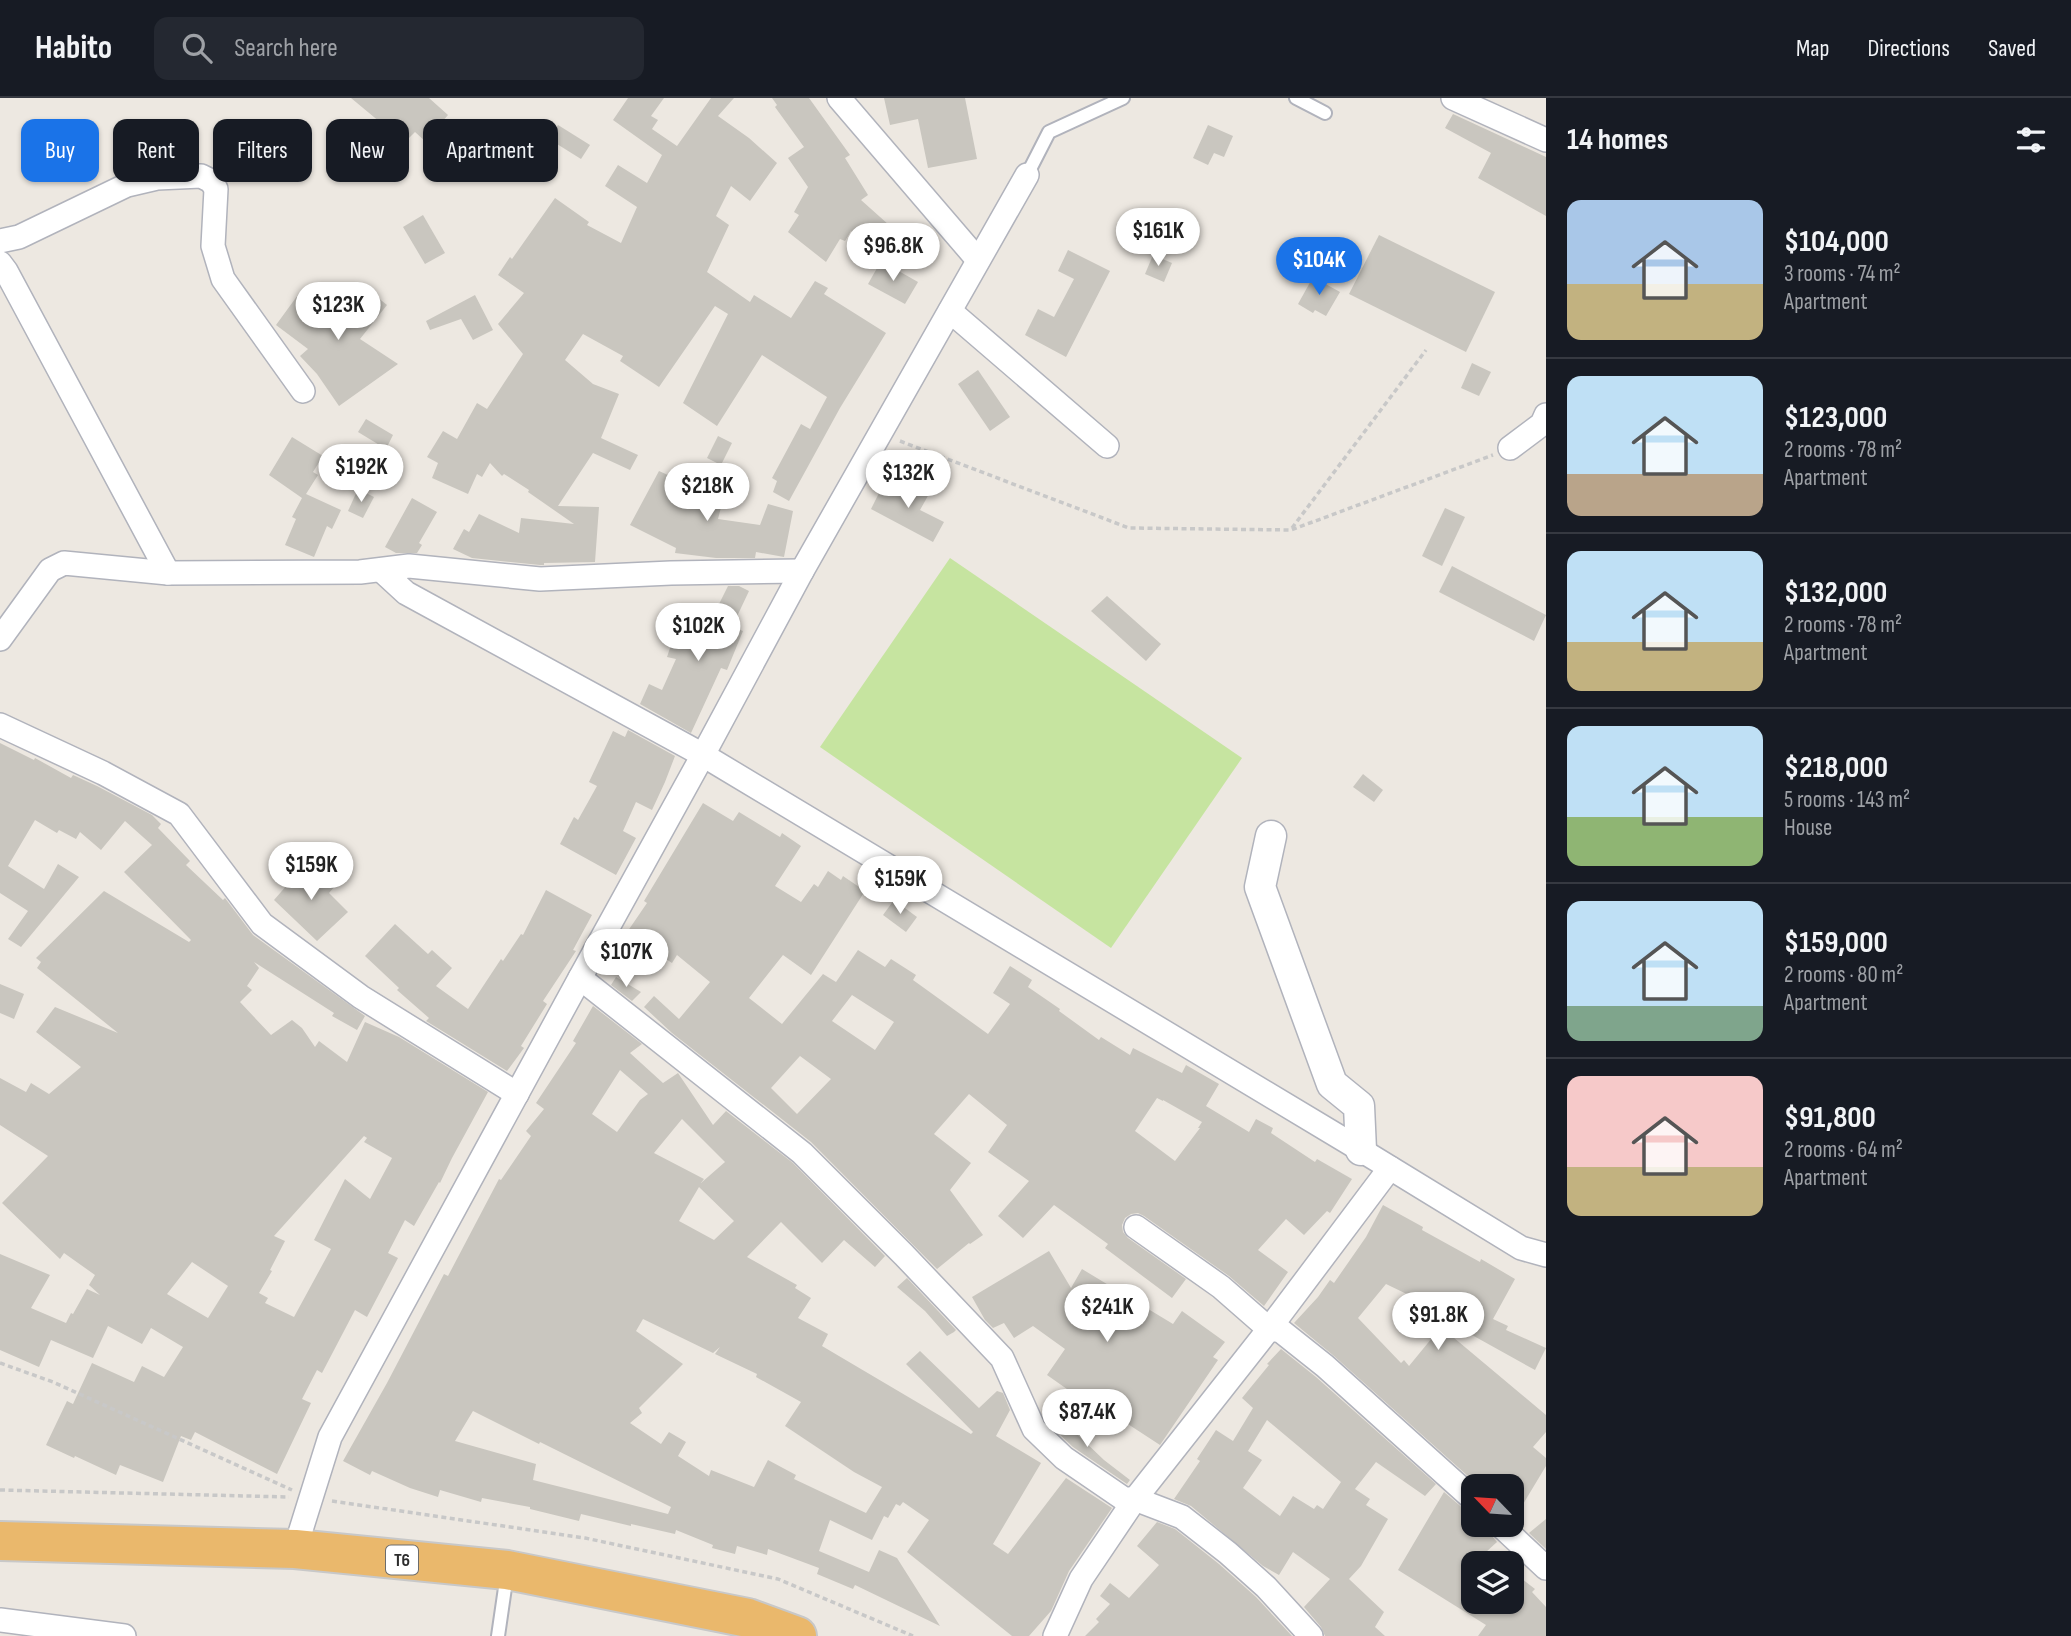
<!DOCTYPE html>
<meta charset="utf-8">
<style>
body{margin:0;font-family:"Sofia Sans Condensed",sans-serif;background:#242831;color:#f1f3f6;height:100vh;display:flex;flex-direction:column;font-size:26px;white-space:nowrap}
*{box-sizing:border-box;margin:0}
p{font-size:23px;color:#9ea1a6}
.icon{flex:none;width:38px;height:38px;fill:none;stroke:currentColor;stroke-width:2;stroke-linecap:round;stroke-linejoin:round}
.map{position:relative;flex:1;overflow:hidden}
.sheet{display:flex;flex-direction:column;background:#171b24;width:525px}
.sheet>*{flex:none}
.banner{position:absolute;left:21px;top:21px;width:665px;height:63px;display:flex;gap:14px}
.needle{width:46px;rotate:295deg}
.tools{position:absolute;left:1461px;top:1376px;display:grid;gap:14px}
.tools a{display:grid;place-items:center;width:63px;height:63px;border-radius:14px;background:#171b24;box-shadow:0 2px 5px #0004;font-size:35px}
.price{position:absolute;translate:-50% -60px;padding:0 16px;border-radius:24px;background:#fff;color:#222;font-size:23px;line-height:46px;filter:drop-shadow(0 2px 4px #0008)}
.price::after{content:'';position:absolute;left:50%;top:42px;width:21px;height:16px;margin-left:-10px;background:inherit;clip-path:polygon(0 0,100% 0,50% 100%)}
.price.current{background:#1a73e8;color:#fff}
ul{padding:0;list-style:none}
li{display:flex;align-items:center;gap:21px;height:175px;padding:0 21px}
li+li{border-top:2px solid #363941}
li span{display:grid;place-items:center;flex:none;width:196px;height:140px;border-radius:14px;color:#555}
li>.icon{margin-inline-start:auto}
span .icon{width:84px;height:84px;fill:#fffc;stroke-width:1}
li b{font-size:30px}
h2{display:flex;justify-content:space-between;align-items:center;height:84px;padding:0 21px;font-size:30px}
.tag{padding:0 24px;border-radius:14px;background:#171b24;box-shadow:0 2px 5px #0004;font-size:24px;line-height:63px}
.tag.current{background:#1a73e8;color:#fff}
header{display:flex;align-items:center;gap:42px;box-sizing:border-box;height:98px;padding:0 35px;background:#171b24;border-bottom:2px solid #363941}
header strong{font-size:33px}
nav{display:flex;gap:38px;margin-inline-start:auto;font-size:24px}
.search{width:490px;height:63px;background:#242831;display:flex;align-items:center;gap:18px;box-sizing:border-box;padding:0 24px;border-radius:14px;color:#9ea1a6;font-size:26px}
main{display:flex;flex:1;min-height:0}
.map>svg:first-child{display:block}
</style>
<header>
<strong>Habito</strong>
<div class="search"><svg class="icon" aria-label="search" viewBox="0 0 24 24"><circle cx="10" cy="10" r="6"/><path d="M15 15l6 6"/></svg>Search here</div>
<nav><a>Map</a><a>Directions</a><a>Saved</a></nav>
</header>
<main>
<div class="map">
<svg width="1546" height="1538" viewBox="0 0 1546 1538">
<rect width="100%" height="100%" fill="#ede8e1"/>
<!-- pitch -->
<polygon fill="#c6e4a0" points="950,460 1242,660 1111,850 820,649"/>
<!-- building -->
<g fill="#c9c6bf" fill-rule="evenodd">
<polygon points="351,0 429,0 448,17 425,43 415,34 388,61 377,49 392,34"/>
<polygon points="628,0 664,0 651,18 658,22 652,31 677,48 711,0 734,0 718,18 749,40 777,65 750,103 731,88 716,118 729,127 707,174 750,204 754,197 791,220 815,183 828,190 824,196 886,235 840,310 789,403 773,394 777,383 772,380 801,326 810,331 827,299 762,257 717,328 683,305 728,216 715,208 659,289 620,263 623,258 583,236 565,262 593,286 619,296 601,340 638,357 630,372 593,355 558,408 599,409 595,464 544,465 544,467 540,467 472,460 453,451 464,431 469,434 479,416 519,435 521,420 574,426 528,394 529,392 504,376 502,378 490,365 482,379 477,376 468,396 432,380 438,365 427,359 443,333 457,341 477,305 487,311 523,256 498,226 524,195 498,177 510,159 512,161 555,100 589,124 587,127 621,145 637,109 605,88 618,67 647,85 662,57 613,22"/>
<polygon points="772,0 809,0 850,57 845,60 868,97 861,102 889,127 869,150 851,133 845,143 840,141 826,164 788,134 799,117 794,114 808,89 788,60 804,49 775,9 777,7"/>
<polygon points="884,0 965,0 977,61 928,70 918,21 890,27"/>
<polygon points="1453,16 1546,59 1546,118 1478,80 1491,55 1445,30"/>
<polygon points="558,27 590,47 581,61 549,41"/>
<polygon points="1208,27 1233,38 1224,59 1214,55 1208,67 1193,60"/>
<polygon points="423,117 445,155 425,166 403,129"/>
<polygon points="1379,137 1495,194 1466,254 1349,196"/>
<polygon points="1068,152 1110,173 1066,259 1025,237 1038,211 1054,219 1074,181 1058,173"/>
<polygon points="1153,157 1172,165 1164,184 1145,176"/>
<polygon points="881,163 918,184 905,206 868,186"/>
<polygon points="1313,179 1340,194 1326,218 1315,212 1313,215 1298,206"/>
<polygon points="303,190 334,214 339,206 350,214 367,191 387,207 360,241 398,266 339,308 317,276 300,258 308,251 276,227"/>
<polygon points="475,197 493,232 473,242 461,221 430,232 426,223"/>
<polygon points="1472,265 1491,274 1479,298 1461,290"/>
<polygon points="978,272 1010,319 990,333 958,286"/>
<polygon points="366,321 393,337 386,351 358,334"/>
<polygon points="718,338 732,345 721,367 707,360"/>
<polygon points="292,339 323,358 313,374 318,377 306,396 341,412 332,431 327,428 314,459 285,447 296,421 292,419 302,400 269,377"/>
<polygon points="659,373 679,382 725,394 718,421 760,427 768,406 793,413 784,459 756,454 755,460 716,460 675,455 676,450 630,427"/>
<polygon points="900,382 929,396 920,412 944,424 933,444 871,411 881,391 892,396"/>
<polygon points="358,391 374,399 363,420 348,413"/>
<polygon points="412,400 437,414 419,445 422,447 417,455 396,455 385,449"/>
<polygon points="1445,410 1465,419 1442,468 1422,458"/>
<polygon points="1452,468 1546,517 1534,543 1439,494"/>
<polygon points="728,488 739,488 749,493 732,529 743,533 727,572 721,570 691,635 640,606 649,586 662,592 676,561 667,559 678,526 705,534"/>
<polygon points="1107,498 1161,546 1146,563 1091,513"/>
<polygon points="628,632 675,658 665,684 652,712 636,704 623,733 636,740 616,777 560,746 574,719 578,722 597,688 589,684 613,633 625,639"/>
<path d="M0,645l34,17 1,-2 36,20 2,-3 24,11 55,29 9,9 -3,4 32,33 -4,4 37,35 2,-2 28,37 112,81 -8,14 -25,-14 2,-3 -80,-51 5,6 -12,18 5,4 -12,12 31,33 21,-15 10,8 13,19 4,-6 28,21 18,-40 34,15 89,55 -36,66 -12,25 -1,-1 -25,44 -9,-6 -17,33 10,5 -31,59 -12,-7 -33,63 -5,-3 -15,29 9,4 -34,71 -82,-42 -4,8 -10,-4 -18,46 -43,-17 -4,10 -41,-19 -1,2 -28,-13 21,-44 6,3 19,-41 42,19 8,-16 22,11 19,-30 -32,-19 -9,16 -34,-18 -15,32 -42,-18 -12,27 -39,-17v-96l50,21 -19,33 35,15 5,-10 2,1 14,-25 13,6 -11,-10 6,-10 -31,-22 -4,6 -58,-56 46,-47 -48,-31v-47l26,14 5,-9 18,11 32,-27 -45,-35 19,-25 63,26 -81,-65 4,-6 -5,-4 68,-67 85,51 2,-2 -67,-68 28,-27 -27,-24 -24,29 -21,-18 -4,7 -17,-9 -2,3 -22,-13 -27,46 36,23 14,-25 21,13 -58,70 -13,-8 20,-28 -28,-18zM364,1038l3,2 -3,4 28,16 -22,41 -25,-20 -31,61 17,9 -37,68 -29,-14 3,-5 -9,-5 13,-22 -2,-1 15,-29 -11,-5zM192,1164l36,24 -20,32 -41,-24z"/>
<polygon points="1363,676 1383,692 1374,704 1353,689"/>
<path d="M703,705l30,18 6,-9 41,25 2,-4 19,13 -26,40 26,16 13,-18 4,3 10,-16 13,9 2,-4 22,15 -54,84 -28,-20 -34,43 33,26 41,-50 13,8 22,-32 27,17 6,-8 25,16 -3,5 75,54 22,-30 -17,-11 17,-27 22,14 -4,7 32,22 -1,2 40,29 2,-3 29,18 3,-7 49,25 4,-8 33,19 -13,22 43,26 7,-13 17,9 -2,5 44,29 2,-3 35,20 -22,34 -3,-2 -23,24 -18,-16 -28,31 30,22 -24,34 -35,-30 -85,-60 -6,-3 -7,1 -6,4 -3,7 1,7 5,6 58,41 -14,19 -67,-50 3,-4 -54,-39 -31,33 -25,-22 31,-35 -41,-29 19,-27 -38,-31 -35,40 37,29 -21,27 33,45 -13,9 -1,-1 -32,26 -126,-127 -139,-109 -28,-26 10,-11 25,23 31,-37 -33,-27 -5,8 -9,-6 -6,8 -36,-24 26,-38 -3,-2zM852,897l42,27 -19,28 -43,-29zM800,958l31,23 -34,35 -26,-26zM1157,1000l6,3v-1l39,22 -4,6h2l-25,33 -40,-30z"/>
<polygon points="308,763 335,788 329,795 348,814 317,843 274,802"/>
<polygon points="546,792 592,817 573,852 576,853 543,903 547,906 521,948 524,950 507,973 426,923 429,920 397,892 399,890 365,858 395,826 428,856 432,852 452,870 436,888 468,911 501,861 503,863 521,836 523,837"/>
<polygon points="894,802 917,819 906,834 883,817"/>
<polygon points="616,879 641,894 632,903 611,887"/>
<polygon points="0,886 24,896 14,921 0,915"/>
<path d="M593,908l49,38 -12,9 33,30 15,-10 35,52 13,-14 67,52 92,93 -10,11 -31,-27 -22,23 -41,-41 -34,35 50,28 -2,3 16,10 -13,20 30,16 -6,12 149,88 2,-2 -67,-68 14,-13 59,57 18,-17 6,2 7,17 -14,26 45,27 -48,81 15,10 58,-76 46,30 -43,63 -18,40 -22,25h-17l-105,-84 22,-32 -26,-18 -3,4 -4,-2 -8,14 -4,-2 -12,24 -42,-20 -11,31 50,21 10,-22 18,8 43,68 -85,-41 -2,4 -36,-15 2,-6 -51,-19 -1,6 -30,-9 -2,8 -23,-6 1,-3 -37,-15 -1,4 -44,-10v2l-50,-12 -2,7 -49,-12v-2l-48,-9 -1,4 -41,-12 -2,7 -28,-9 -38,-17 -2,4 -27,-14 44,-78 57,-109 4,2 51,-97 2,1 30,-44 -5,-5 18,-22 -8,-6 40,-60 -3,-2zM620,972l28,24 -8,6 -23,32 -25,-18zM682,1021l43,43 -24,21 3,-4 -50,-26zM699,1089l35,34 -20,19 -35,-19zM643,1221l70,34 7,-6 -5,7 42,20 -1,3 45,25 -16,24 69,46 28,15 -16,26 -72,-34 2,-4 -28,-15 -14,27 -43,-17 -2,6 -31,-20 8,-14 -17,-10 -8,12 -31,-21 12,-10 -3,-5 44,-44 -47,-33zM473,1313l66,33 1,-2 131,65 -3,7 -135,-34 3,-16 -81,-23z"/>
<polygon points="1383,1107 1423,1129 1422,1132 1480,1164 1481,1161 1515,1181 1493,1221 1508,1228 1506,1232 1546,1250 1535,1272 1454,1227 1450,1233 1412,1210 1417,1201 1386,1186 1358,1220 1401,1265 1404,1262 1409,1268 1441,1229 1546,1317 1546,1334 1533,1349 1546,1360 1546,1368 1514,1421 1512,1419 1512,1388 1479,1388 1334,1258 1294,1225 1318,1199 1330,1182 1334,1185 1366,1139"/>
<polygon points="1049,1153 1071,1190 1082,1171 1173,1226 1182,1213 1225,1244 1213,1259 1218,1262 1160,1347 1114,1317 1111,1322 1047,1277 1065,1251 1033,1228 1014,1240 1004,1225 993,1230 985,1222 972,1199"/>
<polygon points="907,1180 956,1232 954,1234 947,1238 925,1213 897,1189"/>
<path d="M1281,1251l35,28 120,107 -11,12 -49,-34 -21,27 15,10 -4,6 22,14 -27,47 -12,13 35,33 -9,15 10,9h-60l-4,-9 -17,-20 26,-28 -37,-27 -14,23 -16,-9 -72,-60 -17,-7 26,-38 -3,-2 19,-29 17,11 20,-33 -11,-10 27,-33 -2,-1zM1267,1322l74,62 -18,27 -6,-4 -3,4 -21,-13 -13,20 -37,-28 19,-28 -14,-9z"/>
<polygon points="1062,1322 1104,1362 1130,1382 1127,1386 1073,1349 1054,1331"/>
<polygon points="1444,1394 1465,1412 1472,1416 1474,1426 1482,1426 1497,1444 1474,1465 1474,1503 1512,1503 1512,1473 1535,1491 1532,1494 1546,1509 1546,1538 1478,1538 1486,1527 1398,1472"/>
<polygon points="1546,1421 1546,1451 1529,1435"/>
<polygon points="1157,1424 1175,1431 1219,1466 1256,1499 1292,1538 1085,1538 1099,1524 1096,1521 1110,1506 1100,1498 1110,1485 1129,1500 1159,1467 1137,1448"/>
</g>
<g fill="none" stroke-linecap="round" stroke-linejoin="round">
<defs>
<g id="service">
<polyline points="1296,0 1325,15"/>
<polyline points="1027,77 1049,34 1123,0"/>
<polyline points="498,1538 507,1476"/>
</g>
<g id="minor">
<polyline points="839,0 978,162"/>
<polyline points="1453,0 1546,42"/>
<polyline points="0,143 19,139 127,87 157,80 201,78 211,83 216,91 213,148 223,181 303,293"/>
<polyline points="0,165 6,173 168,475"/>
<polyline points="950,213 1107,348"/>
<polyline points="1510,350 1542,326 1546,317"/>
<polyline points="381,472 406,495 703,657 1361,1052 1521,1150 1546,1157"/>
<polyline points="0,541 50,472 64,465 168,475 360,474 409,468 540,481 671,475 802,473"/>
<polyline points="0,627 103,675 179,716 262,826 361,899 517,996"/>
<polyline points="580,880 802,1055 904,1157 1002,1260 1034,1331 1064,1360 1124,1401 1135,1401 1182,1419 1228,1455 1266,1489 1311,1538"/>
<polyline points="1136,1129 1221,1189 1269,1231 1281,1233 1325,1268 1474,1402"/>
<polyline points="1499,1426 1546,1470"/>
<polyline points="295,1451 330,1339 580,880 703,657 802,473 1027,77"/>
<polyline points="0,1522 124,1538"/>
<polyline points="1055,1538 1081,1481 1135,1401 1269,1231 1390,1070"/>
</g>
<polyline id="tertiary" points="1271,738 1260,789 1332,986 1359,1008 1361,1052"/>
<polyline id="trunk" points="0,1443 295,1451 507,1472 748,1520 797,1538"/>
</defs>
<!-- service casing -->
<use href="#service" stroke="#b1b3bc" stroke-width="16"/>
<!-- minor casing -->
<use href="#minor" stroke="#b1b3bc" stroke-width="26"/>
<!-- tertiary casing -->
<use href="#tertiary" stroke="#b1b3bc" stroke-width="33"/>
<!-- trunk casing -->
<use href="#trunk" stroke="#c8c8c8" stroke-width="42"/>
<!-- path -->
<g stroke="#c8c8c8" stroke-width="3.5" stroke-dasharray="5 3.5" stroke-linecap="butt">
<polyline points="900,343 1129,430 1291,432 1493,357"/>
<polyline points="1292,430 1426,252"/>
<polyline points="0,1265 53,1284 292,1392"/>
<polyline points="0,1392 289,1399"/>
<polyline points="332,1403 585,1440 778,1481 913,1538"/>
</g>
<!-- service -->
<use href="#service" stroke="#fff" stroke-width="12"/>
<!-- minor -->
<use href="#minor" stroke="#fff" stroke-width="23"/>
<!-- tertiary -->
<use href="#tertiary" stroke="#fff" stroke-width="30"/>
<!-- trunk -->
<use href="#trunk" stroke="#eab86c" stroke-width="38"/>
</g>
<g text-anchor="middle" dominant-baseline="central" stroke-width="7" stroke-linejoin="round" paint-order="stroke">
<!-- shield labels -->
<rect fill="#fff" stroke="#6c6c6c" stroke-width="2" x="386" y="1447.5" width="32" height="29" rx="5"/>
<g font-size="18" font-weight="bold" fill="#2d2d2d">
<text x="402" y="1462">T6</text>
</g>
</g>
</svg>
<div class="tools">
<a><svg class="needle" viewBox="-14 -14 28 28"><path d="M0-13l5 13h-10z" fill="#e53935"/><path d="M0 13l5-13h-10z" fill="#9ea1a6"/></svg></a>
<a><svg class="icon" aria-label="layers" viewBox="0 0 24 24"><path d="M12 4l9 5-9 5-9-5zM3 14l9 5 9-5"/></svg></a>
</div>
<b class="price" style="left:1158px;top:170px">$161K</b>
<b class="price" style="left:893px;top:185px">$96.8K</b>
<b class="price current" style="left:1319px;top:199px">$104K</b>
<b class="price" style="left:338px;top:244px">$123K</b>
<b class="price" style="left:361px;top:406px">$192K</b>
<b class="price" style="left:908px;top:412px">$132K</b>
<b class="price" style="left:707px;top:425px">$218K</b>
<b class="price" style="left:698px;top:565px">$102K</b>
<b class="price" style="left:311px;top:804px">$159K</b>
<b class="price" style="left:900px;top:818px">$159K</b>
<b class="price" style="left:626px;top:891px">$107K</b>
<b class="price" style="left:1107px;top:1246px">$241K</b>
<b class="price" style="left:1438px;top:1254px">$91.8K</b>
<b class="price" style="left:1087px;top:1351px">$87.4K</b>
<div class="banner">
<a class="tag current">Buy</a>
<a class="tag">Rent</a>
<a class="tag">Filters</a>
<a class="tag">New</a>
<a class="tag">Apartment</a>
</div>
</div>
<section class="sheet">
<h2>14 homes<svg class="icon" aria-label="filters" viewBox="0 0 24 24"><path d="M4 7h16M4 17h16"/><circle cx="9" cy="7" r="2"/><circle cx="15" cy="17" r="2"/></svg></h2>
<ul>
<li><span style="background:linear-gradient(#a9c7e8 60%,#c2b280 0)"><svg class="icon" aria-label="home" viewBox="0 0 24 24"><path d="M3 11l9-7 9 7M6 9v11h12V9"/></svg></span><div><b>$104,000</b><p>3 rooms · 74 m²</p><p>Apartment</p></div></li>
<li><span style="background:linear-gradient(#bfe0f5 70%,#b9a48a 0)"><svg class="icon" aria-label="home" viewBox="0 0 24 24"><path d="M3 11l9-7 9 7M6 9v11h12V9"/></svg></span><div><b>$123,000</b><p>2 rooms · 78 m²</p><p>Apartment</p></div></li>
<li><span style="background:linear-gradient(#bfe0f5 65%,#c2b280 0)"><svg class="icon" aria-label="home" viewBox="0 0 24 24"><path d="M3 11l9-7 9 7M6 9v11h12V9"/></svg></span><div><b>$132,000</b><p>2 rooms · 78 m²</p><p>Apartment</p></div></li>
<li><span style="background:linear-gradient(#bfe0f5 65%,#8fb573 0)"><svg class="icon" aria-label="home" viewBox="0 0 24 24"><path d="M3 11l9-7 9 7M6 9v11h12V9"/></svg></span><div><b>$218,000</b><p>5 rooms · 143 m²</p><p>House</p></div></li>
<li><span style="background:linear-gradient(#bfe0f5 75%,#7fa58c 0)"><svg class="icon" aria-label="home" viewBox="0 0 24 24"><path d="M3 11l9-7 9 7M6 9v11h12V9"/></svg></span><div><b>$159,000</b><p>2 rooms · 80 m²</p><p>Apartment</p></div></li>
<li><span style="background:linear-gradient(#f6c9c9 65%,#c2b280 0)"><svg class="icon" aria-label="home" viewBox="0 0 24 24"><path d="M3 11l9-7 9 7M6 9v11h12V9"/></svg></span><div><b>$91,800</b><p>2 rooms · 64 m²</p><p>Apartment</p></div></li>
</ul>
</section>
</main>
